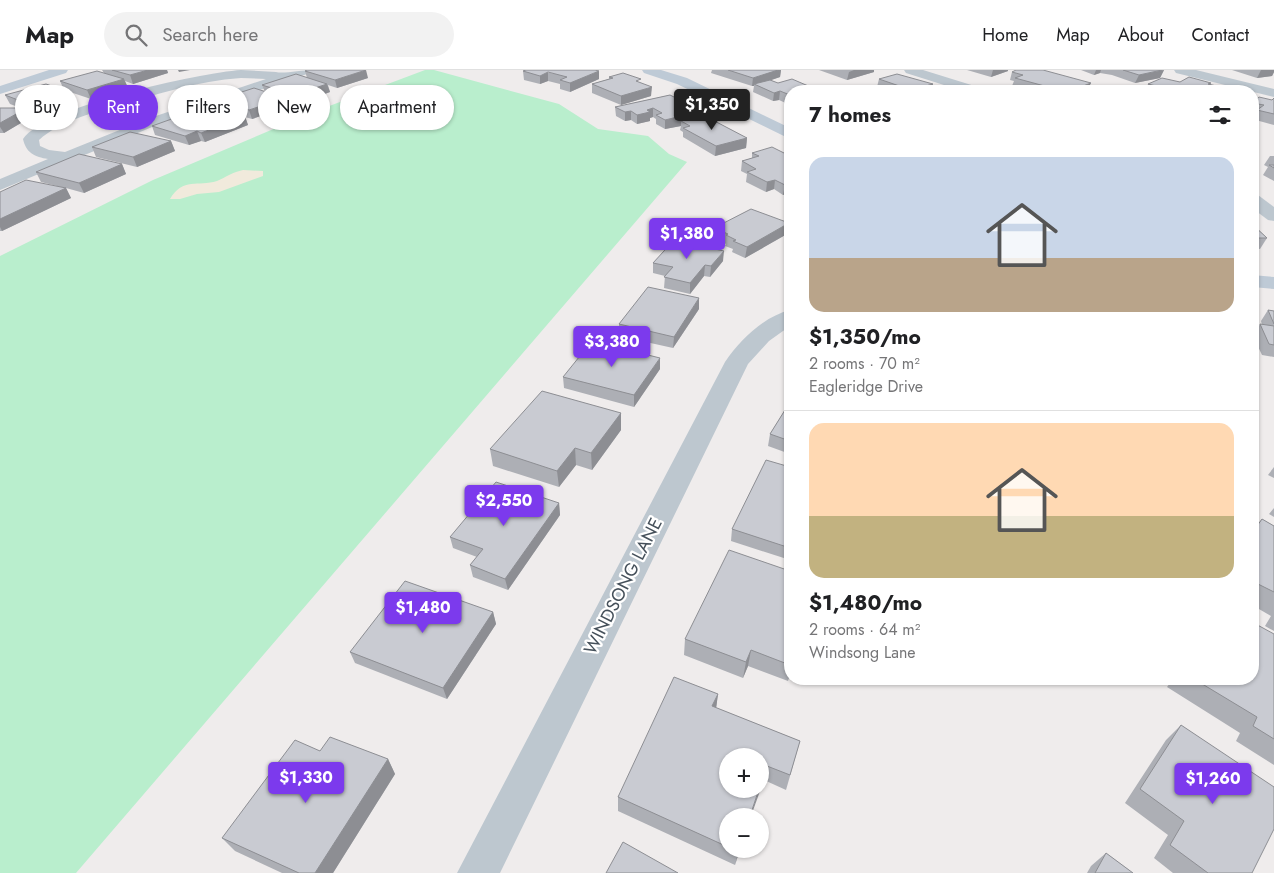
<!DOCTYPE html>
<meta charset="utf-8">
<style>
body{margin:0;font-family:Jost,sans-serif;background:#f2f2f2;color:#202124;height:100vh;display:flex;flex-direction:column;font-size:19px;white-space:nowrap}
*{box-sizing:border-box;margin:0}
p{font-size:16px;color:#757577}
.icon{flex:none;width:28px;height:28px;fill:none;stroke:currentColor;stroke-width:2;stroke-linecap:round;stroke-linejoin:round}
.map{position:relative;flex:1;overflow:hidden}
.details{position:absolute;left:784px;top:15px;width:475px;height:600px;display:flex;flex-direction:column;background:#fff;border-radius:20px;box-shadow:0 1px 4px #0004}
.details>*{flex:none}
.top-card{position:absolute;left:15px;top:15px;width:475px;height:45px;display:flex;gap:10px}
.controls{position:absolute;left:719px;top:678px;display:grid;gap:10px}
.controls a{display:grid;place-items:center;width:50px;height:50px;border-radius:50%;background:#fff;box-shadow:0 1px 4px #0004;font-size:25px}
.price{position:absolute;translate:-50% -42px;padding:0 11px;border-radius:5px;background:#7c3aed;color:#fff;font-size:16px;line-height:32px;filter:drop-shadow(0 1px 2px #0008)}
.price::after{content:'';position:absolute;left:50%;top:30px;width:15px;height:11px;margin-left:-8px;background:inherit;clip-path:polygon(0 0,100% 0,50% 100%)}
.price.on{background:#222;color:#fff}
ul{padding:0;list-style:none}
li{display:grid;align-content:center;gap:10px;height:265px;padding:0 25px}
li+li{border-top:1px solid #e0e0e0}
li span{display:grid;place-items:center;height:155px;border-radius:15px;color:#555}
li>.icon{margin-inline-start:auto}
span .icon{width:90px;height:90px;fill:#fffc;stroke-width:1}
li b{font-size:21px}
h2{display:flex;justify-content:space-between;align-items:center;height:60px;padding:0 25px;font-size:21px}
.pill{padding:0 18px;border-radius:22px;background:#fff;box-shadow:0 1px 4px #0004;font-size:18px;line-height:45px}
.pill.on{background:#7c3aed;color:#fff}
header{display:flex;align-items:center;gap:30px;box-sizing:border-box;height:70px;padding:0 25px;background:#fff;border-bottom:1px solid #e0e0e0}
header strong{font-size:24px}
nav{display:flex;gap:28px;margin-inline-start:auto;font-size:18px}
.search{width:350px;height:45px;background:#f2f2f2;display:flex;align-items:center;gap:12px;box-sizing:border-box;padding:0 18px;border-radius:28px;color:#757577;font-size:19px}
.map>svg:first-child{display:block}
</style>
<header>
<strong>Map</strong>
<div class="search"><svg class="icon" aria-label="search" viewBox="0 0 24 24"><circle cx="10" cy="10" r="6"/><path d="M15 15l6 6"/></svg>Search here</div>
<nav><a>Home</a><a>Map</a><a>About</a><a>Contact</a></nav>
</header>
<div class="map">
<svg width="1274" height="803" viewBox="0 0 1274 803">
<rect width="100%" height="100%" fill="#efecec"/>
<!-- green -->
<polygon fill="#b9eecd" points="425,0 434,0 559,34 598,59 648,66 669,84 687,92 76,803 0,803 0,186 153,110 316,41"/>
<!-- sand -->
<g fill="#f1eadc">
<path d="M410,36h30l7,2c-8,7 -54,10 -64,6z"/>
<path d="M243,100l20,1v5l-44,16 -22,2 -17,5h-10c13,-22 28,-12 47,-18 9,-4 16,-9 26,-11z"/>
</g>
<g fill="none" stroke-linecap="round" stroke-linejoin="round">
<!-- street -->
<g fill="#bdc7cf" fill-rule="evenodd">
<path d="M241,0l35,2c7,2 26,-2 36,-2l-2,3 -153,52 -157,65v-11l48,-20c-13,-2 -22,-6 -25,-20 23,-33 176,-66 218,-69zM241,8l25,1 -119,40 -82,33 -16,-2 -9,-4 -1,-6c21,-19 51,-26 77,-34 42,-12 81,-25 125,-28z"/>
<polygon points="904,0 923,0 981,18 983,21 963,21 906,3"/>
<polygon points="1174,0 1196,0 1274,19 1274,27 1176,3"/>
<polygon points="1252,124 1258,125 1274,137 1274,151 1268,150 1252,138"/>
<path d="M790,240v16l-21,15 -21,23 -248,509h-43l268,-511c15,-22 38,-45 65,-52z"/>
</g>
<!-- secondary -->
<g fill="#becad6" fill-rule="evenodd">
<polygon points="49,0 68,0 66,3 0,24 0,16"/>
<polygon points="642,0 661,0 687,8 790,58 790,69 677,14 644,3"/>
<polygon points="1252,205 1274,207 1274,219 1252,217"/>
</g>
</g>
<!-- wall -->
<g fill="#adafb5">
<polygon points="102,0 167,0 168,3 133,14 125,11 128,18 91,29 64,20 60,11 104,3"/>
<polygon points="526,0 599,9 570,22 560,19 560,14 548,11 540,14 524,10 523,1"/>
<polygon points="712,0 781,0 780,7 771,10 790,21 790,35 779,30 773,31 753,22 754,16 752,16 711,3"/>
<polygon points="819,0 874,0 874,2 847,10"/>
<polygon points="967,0 1008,0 1008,1 991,7"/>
<polygon points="1081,0 1164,0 1160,8 1135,13 1112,5 1100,3 1094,5"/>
<polygon points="1232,0 1274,0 1274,2 1272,6 1257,8"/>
<polygon points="305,1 368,8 337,18 328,15 330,22 297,34 285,30 287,37 252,49 245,47 248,55 205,72 201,71 189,75 155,65 152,56 238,45 221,38 217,30 265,22 262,15 307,8"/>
<polygon points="1012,2 1087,21 1030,21 1012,16 1014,11 1010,10"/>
<polygon points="609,7 641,13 651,26 621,35 592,23 592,14 609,9"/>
<polygon points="879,9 931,21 888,21 877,17"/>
<polygon points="1180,12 1211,13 1210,15 1237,21 1145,21 1148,14"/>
<polygon points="5,25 76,32 36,44 28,41 31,47 4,63 0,63 0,38 21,38 10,34"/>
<polygon points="670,25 702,46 747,68 746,78 715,86 683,67 683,62 680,60 681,56 665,59 656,54 656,49 653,47 650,48 650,51 637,54 631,50 625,51 616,46 615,37"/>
<polygon points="1274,28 1274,55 1252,49 1256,43 1252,42 1252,32 1272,30"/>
<polygon points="171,71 175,81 137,97 96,87 92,77"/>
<polygon points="752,83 790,86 790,122 783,125 774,119 766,122 746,112 747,104 741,101 742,91 752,88"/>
<polygon points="1270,86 1274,86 1274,111 1263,105 1268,97 1264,95"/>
<polygon points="122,94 126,104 84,123 66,118 71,128 2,161 0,161 0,122 57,116 41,112 36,102"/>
<polygon points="789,153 787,164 745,188 732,182 733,179 725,176 726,174 713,168 714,158"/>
<polygon points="1252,154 1267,168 1260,179 1252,178"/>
<polygon points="723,191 710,207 704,206 690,224 664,218 665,206 653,203 653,193"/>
<polygon points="699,239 673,278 619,266 619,254"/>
<polygon points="1268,240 1274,241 1274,287 1262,285 1253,266 1260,254 1262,255 1261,251"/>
<polygon points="660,299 634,337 564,318 563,307"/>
<polygon points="790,332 790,384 768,376 770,364"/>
<polygon points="621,343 621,360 592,400 576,395 559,417 493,396 490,379"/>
<polygon points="790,397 790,490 731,471 732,459"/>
<polygon points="1274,397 1274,408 1268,405"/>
<polygon points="559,433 560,445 508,520 473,507 470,495 477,487 453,478 450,467"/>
<polygon points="1274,438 1274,447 1269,444"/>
<polygon points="1262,449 1274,456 1274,561 1265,556 1271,546 1252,535 1252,461"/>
<polygon points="790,501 790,605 788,611 748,596 743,608 684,585 685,569"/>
<polygon points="493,542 496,554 447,629 355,593 350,582"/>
<polygon points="1274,564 1274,695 1236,671 1240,663 1167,617 1173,609 1252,609"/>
<polygon points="718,624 716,638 800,671 786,720 764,710 728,746 728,779 740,779 735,795 618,741 618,727"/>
<polygon points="1181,655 1252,803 1173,803 1154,788 1168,765 1125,733 1166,670"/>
<polygon points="320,681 388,689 395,704 333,803 282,803 235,781 222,768"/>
<polygon points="1106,783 1133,803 1087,803 1091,796"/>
</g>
<!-- shaded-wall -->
<g fill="#8d8e93">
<polygon points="148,0 167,0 168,3 133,14 130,5"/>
<polygon points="178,0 190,0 179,2"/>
<polygon points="366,0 368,8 337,18 335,10"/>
<polygon points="778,0 781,0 780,7 757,15 754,14 754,16 752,16 753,8"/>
<polygon points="854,0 874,0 874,2 847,10 849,2"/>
<polygon points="993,0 1008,0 1008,1 991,7"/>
<polygon points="1096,0 1101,0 1100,3 1094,5"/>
<polygon points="1164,0 1160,8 1135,13 1139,5"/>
<polygon points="1261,0 1274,0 1274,2 1272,6 1257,8"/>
<polygon points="599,1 599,9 570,22 570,13"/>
<polygon points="548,2 548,11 540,14 540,6"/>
<polygon points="124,9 128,18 91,29 87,20"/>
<polygon points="1091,13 1087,21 1070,21"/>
<polygon points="327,14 330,22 297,34 294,25"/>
<polygon points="933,14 931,21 911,21 911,20"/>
<polygon points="652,17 651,26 621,35 621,26"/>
<polygon points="780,21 779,30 773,31 774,23"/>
<polygon points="72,23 76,32 36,44 31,35"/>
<polygon points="285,28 287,37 252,49 249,40"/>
<polygon points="27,38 31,47 4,63 0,57 0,53"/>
<polygon points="653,38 653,47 650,48 650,51 637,54 637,45 647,40"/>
<polygon points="631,41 631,50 625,51 625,42"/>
<polygon points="702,41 702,50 681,51 681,56 665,59 665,50"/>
<polygon points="245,46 248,55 205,72 201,63"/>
<polygon points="197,61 201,71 189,75 185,66"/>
<polygon points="747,68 746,78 715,86 716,76"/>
<polygon points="171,71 175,81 137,97 133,87"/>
<polygon points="122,94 126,104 84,123 79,113"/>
<polygon points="775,110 774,119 766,122 767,112"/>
<polygon points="790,113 790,122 783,125 785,115"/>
<polygon points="66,118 71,128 2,161 0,157 0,149"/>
<polygon points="789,153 787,164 745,188 747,177"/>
<polygon points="724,181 723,191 710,207 711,196"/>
<polygon points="705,195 704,206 690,224 690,213"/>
<polygon points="699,228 699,239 673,278 674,267"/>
<polygon points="660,288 660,299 634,337 634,325"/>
<polygon points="621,343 621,360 592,400 591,383"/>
<polygon points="575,378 576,395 559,417 557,401"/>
<polygon points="559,433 560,445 508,520 505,509"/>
<polygon points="493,542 496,554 447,629 443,618"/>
<polygon points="751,580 748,596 743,608 746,592"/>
<polygon points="718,624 716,639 712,636"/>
<polygon points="388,689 395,704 333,803 315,803"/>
<polygon points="767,696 764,710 751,746 750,746"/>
<polygon points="739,779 740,779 735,795"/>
</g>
<!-- building -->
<g fill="#c9cbd2" stroke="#8d8e93">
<polygon points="112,0 148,0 130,5"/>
<polygon points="307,0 366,0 335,10 305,1"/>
<polygon points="526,0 595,0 599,1 570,13 560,10 567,7 548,2 540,6 523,1"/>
<polygon points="728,0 778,0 753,8"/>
<polygon points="1016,0 1043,0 1091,13 1070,21 1063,21 1015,8 1023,5 1012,2"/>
<polygon points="1123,0 1162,0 1139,5"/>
<polygon points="97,1 124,9 87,20 60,11"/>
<polygon points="623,3 641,9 636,11 652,17 621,26 592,14 613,8 609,7"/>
<polygon points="296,4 327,14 294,25 262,15"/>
<polygon points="897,4 933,14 911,20 879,9"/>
<polygon points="1189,7 1211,13 1208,14 1237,21 1176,21 1148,14 1162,8 1180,12"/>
<polygon points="792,9 820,21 790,21 790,25 780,21 774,23 754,14 770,10 778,13"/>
<polygon points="46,14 72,23 31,35 5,25"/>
<polygon points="254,18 285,28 249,40 217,30"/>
<polygon points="670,25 702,41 665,50 656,45 662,43 653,38 647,40 650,42 637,45 631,41 625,42 615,37"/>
<polygon points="1259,27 1272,30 1274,28 1274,44 1257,40 1264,35 1252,33"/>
<polygon points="208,36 245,46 201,63 197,61 185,66 152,56"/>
<polygon points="0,38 27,38 0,53"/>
<polygon points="705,46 747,68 716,76 683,58 690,56 681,51"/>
<polygon points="130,62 171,71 133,87 92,77"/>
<polygon points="772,77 790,86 790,113 785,115 775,110 767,112 747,102 756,99 742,91 759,86 752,83"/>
<polygon points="79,84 122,94 79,113 36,102"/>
<polygon points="1269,95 1274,95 1274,98"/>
<polygon points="26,110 66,118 0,149 0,122"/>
<polygon points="751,139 789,153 747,177 733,171 736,170 726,165 728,164 714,158"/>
<polygon points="1252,154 1267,168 1252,168"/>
<polygon points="674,170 724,181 711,196 705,195 690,213 664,207 673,197 653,193"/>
<polygon points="648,217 699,228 674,267 619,254"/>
<polygon points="1268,240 1274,241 1274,254"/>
<polygon points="1260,254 1274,256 1274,275 1269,274"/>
<polygon points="592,271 660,288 634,325 563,307"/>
<polygon points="542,321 621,343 591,383 575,378 557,401 490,379"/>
<polygon points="790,332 790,371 770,364"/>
<polygon points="766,390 790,397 790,478 732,459"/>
<polygon points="496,412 559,433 505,509 470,495 483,479 450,467"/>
<polygon points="1262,449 1274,456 1274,522 1252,511 1252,463"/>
<polygon points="729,480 790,501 790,595 751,580 746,592 685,569"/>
<polygon points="405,511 493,542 443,618 350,582"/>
<polygon points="1252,552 1274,564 1274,669 1253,656 1257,647 1194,609 1252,609"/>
<polygon points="674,607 718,624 712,636 800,671 790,705 767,696 760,717 760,686 728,686 728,719 759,719 750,746 728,746 728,777 618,727"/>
<polygon points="1181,655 1274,717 1274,759 1252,803 1208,803 1170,775 1184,751 1140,719"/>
<polygon points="330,667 388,689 315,803 299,803 222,768 295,670 320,681"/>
<polygon points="623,772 678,803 606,803"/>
<polygon points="732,779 739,779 738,782"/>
<polygon points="1106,783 1133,803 1095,803"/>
</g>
<g text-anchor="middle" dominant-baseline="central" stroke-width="4.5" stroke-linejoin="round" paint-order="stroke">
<!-- street labels -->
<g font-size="18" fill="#45505a" stroke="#fff">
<text transform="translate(623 516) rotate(-63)">WINDSONG LANE</text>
</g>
</g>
</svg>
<div class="controls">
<a>+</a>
<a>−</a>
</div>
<b class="price on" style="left:712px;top:61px">$1,350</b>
<b class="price" style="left:687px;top:190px">$1,380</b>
<b class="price" style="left:612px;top:298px">$3,380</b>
<b class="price" style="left:504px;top:457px">$2,550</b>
<b class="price" style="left:423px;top:564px">$1,480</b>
<b class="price" style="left:306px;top:734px">$1,330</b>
<b class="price" style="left:1213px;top:735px">$1,260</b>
<div class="top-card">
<a class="pill">Buy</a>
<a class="pill on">Rent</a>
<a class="pill">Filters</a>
<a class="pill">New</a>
<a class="pill">Apartment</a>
</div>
<section class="details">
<h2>7 homes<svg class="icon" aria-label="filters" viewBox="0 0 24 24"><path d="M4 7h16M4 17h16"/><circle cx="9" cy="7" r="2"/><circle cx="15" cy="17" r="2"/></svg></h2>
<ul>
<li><span style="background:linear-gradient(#c9d6e8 65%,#b9a48a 0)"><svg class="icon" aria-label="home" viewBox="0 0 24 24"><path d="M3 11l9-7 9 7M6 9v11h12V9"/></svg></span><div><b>$1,350/mo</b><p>2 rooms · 70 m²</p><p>Eagleridge Drive</p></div></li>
<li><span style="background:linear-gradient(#ffd9b3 60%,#c2b280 0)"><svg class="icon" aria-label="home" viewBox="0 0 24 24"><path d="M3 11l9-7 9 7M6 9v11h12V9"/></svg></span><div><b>$1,480/mo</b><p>2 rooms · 64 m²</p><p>Windsong Lane</p></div></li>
</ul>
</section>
</div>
